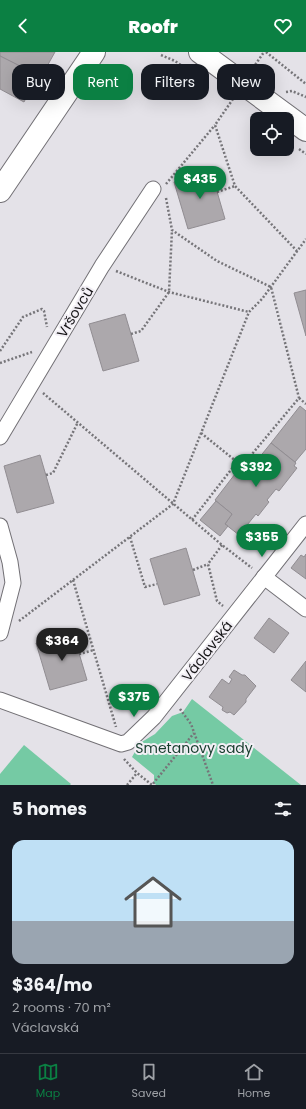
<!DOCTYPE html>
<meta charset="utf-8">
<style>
body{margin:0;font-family:Poppins,sans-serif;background:#242831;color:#f1f3f6;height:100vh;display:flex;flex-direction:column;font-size:15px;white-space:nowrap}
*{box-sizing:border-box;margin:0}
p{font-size:13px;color:#9ea1a6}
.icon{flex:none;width:22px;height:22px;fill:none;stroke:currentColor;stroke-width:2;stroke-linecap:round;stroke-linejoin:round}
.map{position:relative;height:733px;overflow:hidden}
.details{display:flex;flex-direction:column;background:#171b24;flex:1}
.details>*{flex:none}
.guide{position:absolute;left:12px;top:12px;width:282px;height:36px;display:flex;gap:8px}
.buttons{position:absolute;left:250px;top:60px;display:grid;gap:8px}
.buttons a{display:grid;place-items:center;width:44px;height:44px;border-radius:8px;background:#171b24;box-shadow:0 4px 16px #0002;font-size:20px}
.price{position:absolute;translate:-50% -34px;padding:0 9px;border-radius:14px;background:#0b8043;color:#fff;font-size:13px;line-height:26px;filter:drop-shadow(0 1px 2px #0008)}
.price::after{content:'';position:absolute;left:50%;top:24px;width:12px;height:9px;margin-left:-6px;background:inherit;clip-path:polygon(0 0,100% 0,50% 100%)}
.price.current{background:#222;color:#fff}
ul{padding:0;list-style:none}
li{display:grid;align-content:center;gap:8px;height:212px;padding:0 12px}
li span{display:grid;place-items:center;height:124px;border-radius:12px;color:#555}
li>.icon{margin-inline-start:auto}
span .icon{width:72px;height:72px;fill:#fffc;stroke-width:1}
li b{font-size:17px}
h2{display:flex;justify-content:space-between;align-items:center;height:48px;padding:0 12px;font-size:17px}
.tag{padding:0 14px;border-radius:12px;background:#171b24;box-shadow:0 4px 16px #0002;font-size:14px;line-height:36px}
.tag.current{background:#0b8043;color:#fff}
header{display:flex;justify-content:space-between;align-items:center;height:52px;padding:0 12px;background:#0b8043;color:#fff;font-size:18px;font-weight:800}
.tabs{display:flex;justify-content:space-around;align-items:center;height:56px;border-top:1px solid #363941;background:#171b24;font-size:11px;color:#9ea1a6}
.tabs a{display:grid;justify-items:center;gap:2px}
.tabs .current{color:#0b8043}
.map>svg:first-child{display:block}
</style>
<header><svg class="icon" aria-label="back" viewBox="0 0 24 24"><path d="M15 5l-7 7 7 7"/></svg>Roofr<svg class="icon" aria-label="heart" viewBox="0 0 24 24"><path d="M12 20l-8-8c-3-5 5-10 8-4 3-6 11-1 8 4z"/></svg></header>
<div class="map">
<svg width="306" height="733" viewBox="0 0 306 733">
<rect width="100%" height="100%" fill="#e4e2e8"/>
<!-- green -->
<g fill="#75caa4">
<polygon points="192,647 301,733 156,733 154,731 154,723 132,705 140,691 155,682 172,664 183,660"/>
<polygon points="24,693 71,732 70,733 0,733 0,722"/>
</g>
<!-- building -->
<g fill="#aca8ac" stroke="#918d92">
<polygon points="0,0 55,0 41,25 0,4"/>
<polygon points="0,4 38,23 24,50 0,37"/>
<polygon points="211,119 225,167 188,177 174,130"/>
<polygon points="306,238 306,284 294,241"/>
<polygon points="125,262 139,309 103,319 89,272"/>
<polygon points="300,354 306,359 306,397 295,410 271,391"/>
<polygon points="271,391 296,411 294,414 297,416 279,439 276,437 267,448 269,450 258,464 256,462 239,483 225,472 232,462 215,448 235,422 242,427"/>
<polygon points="40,403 54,451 17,461 4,414"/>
<polygon points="216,449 232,462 225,472 228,474 220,484 200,468"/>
<polygon points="186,496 200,543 164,553 150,507"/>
<polygon points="306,502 306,527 291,516 301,503 304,505"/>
<polygon points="269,566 289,581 274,601 254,586"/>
<polygon points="73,581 87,628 50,638 36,591"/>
<polygon points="306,609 306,640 291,628"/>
<polygon points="234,618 242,623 245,623 256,634 246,647 246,650 234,663 230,660 227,661 222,658 223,655 209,645 222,627 229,632 232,627 229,625"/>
</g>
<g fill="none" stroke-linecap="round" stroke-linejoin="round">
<defs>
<g id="street">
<polyline points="0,385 102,214 153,137"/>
<polyline points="0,474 10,510 13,531 0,581"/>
<polyline points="264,525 306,557"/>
<polyline points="0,648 121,692 128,690 154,665 306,472"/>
</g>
<g id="secondary">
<polyline points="200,0 306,78"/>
<polyline points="0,139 94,0"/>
</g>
</defs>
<!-- street casing -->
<use href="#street" stroke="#727075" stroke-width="17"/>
<!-- secondary casing -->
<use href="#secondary" stroke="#727075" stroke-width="24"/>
<!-- path -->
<g stroke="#767579" stroke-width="2.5" stroke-dasharray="2 2" stroke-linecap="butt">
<polyline points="266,0 306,32"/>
<polyline points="161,3 175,9 207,31"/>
<polyline points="253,16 264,0"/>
<polyline points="286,40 292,39 306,45"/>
<polyline points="233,47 215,73 235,134 297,199"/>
<polyline points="299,97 306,102"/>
<polyline points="166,132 215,73"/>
<polyline points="217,140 235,134"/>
<polyline points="166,146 172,178 217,209 271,235 299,346 242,414 237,410 192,468"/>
<polyline points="116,219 169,240 249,260"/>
<polyline points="131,282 141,279 169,240 172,178"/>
<polyline points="0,299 23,265 42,257 44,259 47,275"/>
<polyline points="0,311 32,300"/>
<polyline points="43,341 222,493 252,516"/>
<polyline points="299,346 306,352"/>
<polyline points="201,381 237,410"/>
<polyline points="46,423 53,421 78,370"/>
<polyline points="130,485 145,535 157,532"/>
<polyline points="222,493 208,512 217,549 223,554"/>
<polyline points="193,518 208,512"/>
<polyline points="73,528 116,675"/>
<polyline points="19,569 173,452 249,260 262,247 306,187"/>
<polyline points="79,602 94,598"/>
<polyline points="180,657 191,672 213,733"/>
<polyline points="124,707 137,721 152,733 194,681"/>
<polyline points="127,733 137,721"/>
</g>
<!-- street -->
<use href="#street" stroke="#fff" stroke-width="15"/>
<!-- secondary -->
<use href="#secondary" stroke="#fff" stroke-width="22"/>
</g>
<g text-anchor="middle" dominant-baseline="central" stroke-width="4" stroke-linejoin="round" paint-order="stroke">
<!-- street labels -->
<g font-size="14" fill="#161517" stroke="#f2eff5">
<text transform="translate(75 260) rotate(-59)">Vršovců</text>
<text transform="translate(207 599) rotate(-52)">Václavská</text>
</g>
<!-- park labels -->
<g font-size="14" fill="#183e2e" stroke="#f2eff5">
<text x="194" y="696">Smetanovy sady</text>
</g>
</g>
</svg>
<div class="buttons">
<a><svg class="icon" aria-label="locate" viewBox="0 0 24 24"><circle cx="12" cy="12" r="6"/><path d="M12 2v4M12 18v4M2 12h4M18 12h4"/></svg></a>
</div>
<b class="price" style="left:200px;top:148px">$435</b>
<b class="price" style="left:256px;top:436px">$392</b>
<b class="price" style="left:262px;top:506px">$355</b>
<b class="price current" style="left:62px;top:610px">$364</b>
<b class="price" style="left:134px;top:666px">$375</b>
<div class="guide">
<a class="tag">Buy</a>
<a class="tag current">Rent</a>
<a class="tag">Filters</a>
<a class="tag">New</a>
</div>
</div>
<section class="details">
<h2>5 homes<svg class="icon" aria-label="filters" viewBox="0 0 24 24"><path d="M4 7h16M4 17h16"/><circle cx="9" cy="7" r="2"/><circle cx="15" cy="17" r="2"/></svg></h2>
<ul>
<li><span style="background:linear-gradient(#bfe0f5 65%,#9aa5b1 0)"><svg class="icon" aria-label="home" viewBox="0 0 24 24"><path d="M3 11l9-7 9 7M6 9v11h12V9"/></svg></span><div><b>$364/mo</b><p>2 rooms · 70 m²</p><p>Václavská</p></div></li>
</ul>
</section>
<nav class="tabs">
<a class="current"><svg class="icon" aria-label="map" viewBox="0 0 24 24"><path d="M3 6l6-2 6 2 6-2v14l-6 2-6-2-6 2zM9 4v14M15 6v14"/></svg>Map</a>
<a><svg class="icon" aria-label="saved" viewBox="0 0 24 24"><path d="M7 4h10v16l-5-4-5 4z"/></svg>Saved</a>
<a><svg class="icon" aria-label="home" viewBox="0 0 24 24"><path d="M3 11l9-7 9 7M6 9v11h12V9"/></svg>Home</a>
</nav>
